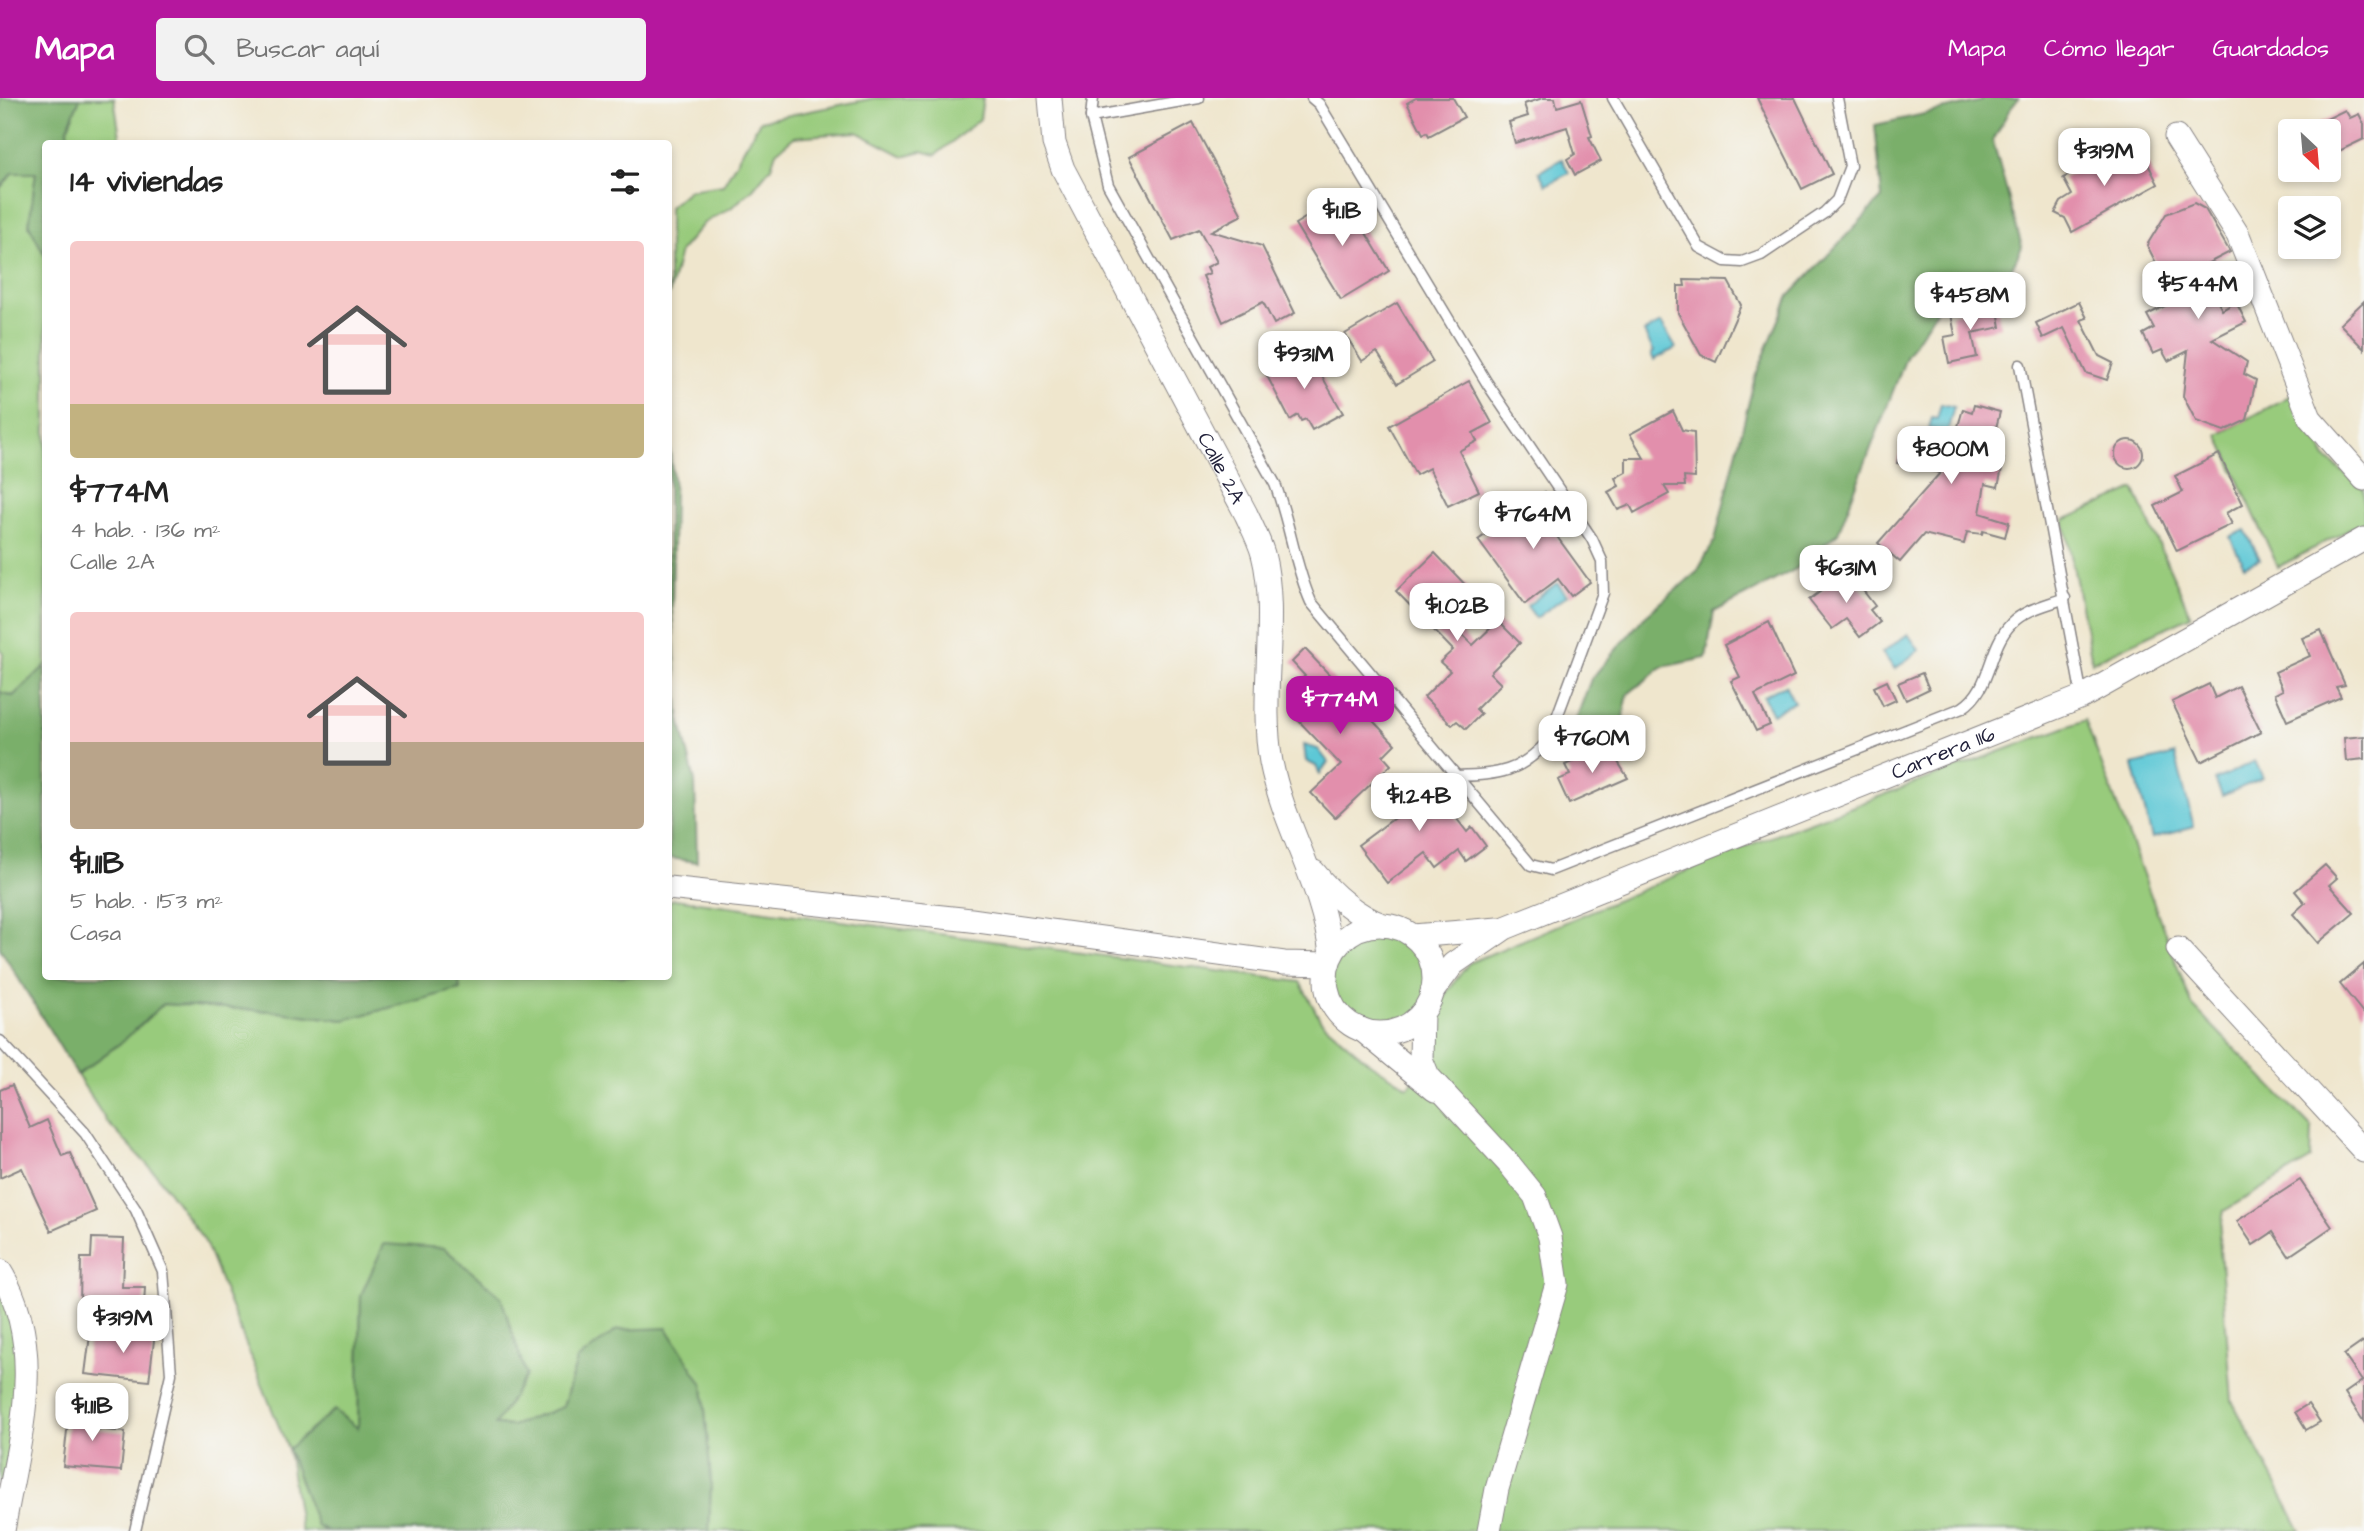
<!DOCTYPE html>
<html lang="es">
<meta charset="utf-8">
<style>
body{margin:0;font-family:"Architects Daughter",sans-serif;background:#f2f2f2;color:#222;height:100vh;display:flex;flex-direction:column;font-size:26px;white-space:nowrap}
*{box-sizing:border-box;margin:0}
p{font-size:23px;color:#767676}
.icon{flex:none;width:38px;height:38px;fill:none;stroke:currentColor;stroke-width:2;stroke-linecap:round;stroke-linejoin:round}
.map{position:relative;flex:1;overflow:hidden}
.panel{position:absolute;left:42px;top:42px;width:630px;height:840px;display:flex;flex-direction:column;background:#fff;border-radius:7px;box-shadow:0 4px 10px #0003}
.panel>*{flex:none}
.needle{width:46px;rotate:154deg}
.controls{position:absolute;left:2278px;top:21px;display:grid;gap:14px}
.controls a{display:grid;place-items:center;width:63px;height:63px;border-radius:7px;background:#fff;box-shadow:0 4px 10px #0003;font-size:35px}
.price{position:absolute;translate:-50% -60px;padding:0 16px;border-radius:14px;background:#fff;color:#222;font-size:23px;line-height:46px;filter:drop-shadow(0 2px 4px #0008)}
.price::after{content:'';position:absolute;left:50%;top:42px;width:21px;height:16px;margin-left:-10px;background:inherit;clip-path:polygon(0 0,100% 0,50% 100%)}
.price.selected{background:#b5179e;color:#fff}
ul{padding:0;list-style:none}
li{display:grid;align-content:center;gap:14px;height:371px;padding:0 28px}
li span{display:grid;place-items:center;height:217px;border-radius:7px;color:#555}
li>.icon{margin-inline-start:auto}
span .icon{width:126px;height:126px;fill:#fffc;stroke-width:1}
li b{font-size:30px}
h2{display:flex;justify-content:space-between;align-items:center;height:84px;padding:0 28px;font-size:30px}
header{display:flex;align-items:center;gap:42px;box-sizing:border-box;height:98px;padding:0 35px;background:#b5179e;color:#fff}
header strong{font-size:33px}
nav{display:flex;gap:38px;margin-inline-start:auto;font-size:24px}
.search{width:490px;height:63px;background:#f2f2f2;display:flex;align-items:center;gap:18px;box-sizing:border-box;padding:0 24px;border-radius:7px;color:#767676;font-size:26px}
.map>svg:first-child{display:block}
</style>
<header>
<strong>Mapa</strong>
<div class="search"><svg class="icon" aria-label="search" viewBox="0 0 24 24"><circle cx="10" cy="10" r="6"/><path d="M15 15l6 6"/></svg>Buscar aquí</div>
<nav><a>Mapa</a><a>Cómo llegar</a><a>Guardados</a></nav>
</header>
<div class="map">
<svg width="2364" height="1433" viewBox="0 0 2364 1433">
<rect width="100%" height="100%" fill="#f6f6f2"/>
<filter id="ink" filterUnits="userSpaceOnUse"><feTurbulence type="fractalNoise" baseFrequency=".0143" numOctaves="2"/><feDisplacementMap in="SourceGraphic" scale="14" xChannelSelector="R" yChannelSelector="G"/><feConvolveMatrix kernelMatrix="1 2 1 2 8 2 1 2 1" color-interpolation-filters="sRGB"/></filter>
<filter id="wash" filterUnits="userSpaceOnUse"><feTurbulence type="fractalNoise" baseFrequency=".00686" numOctaves="4" result="noise"/><feDisplacementMap in="SourceGraphic" scale="28" xChannelSelector="R" yChannelSelector="G"/><feGaussianBlur stdDeviation="1.57" result="paint"/><feColorMatrix in="noise" values="0 0 0 0 0 0 0 0 0 0 0 0 0 0 0 0 0 1.4 0 .05"/><feComposite in="paint" operator="in"/></filter>
<g filter="url(#wash)">
<rect width="100%" height="100%" fill="#efe6cd"/>
<!-- green -->
<g fill="#98cb7b" stroke="#5d765b" stroke-width="2">
<polygon points="80,0 114,0 121,45 68,45 68,29"/>
<polygon points="875,0 983,0 980,21 936,57 922,53 903,58 857,34 794,39 776,54 771,69 753,91 731,110 704,125 680,153 669,197 669,109 689,92 723,87 760,23"/>
<polygon points="13,75 36,75 29,127 46,158 46,568 13,598 0,594 3,555 0,551 0,90"/>
<polygon points="2293,296 2326,360 2364,391 2364,424 2278,469 2218,337"/>
<polygon points="2134,391 2191,518 2092,564 2064,422"/>
<polygon points="2085,622 2192,907 2312,1030 2311,1061 2224,1113 2219,1139 2232,1303 2301,1433 709,1433 711,1384 703,1287 577,1262 563,1309 512,1328 494,1327 500,1314 361,1197 358,1331 316,1428 328,1433 301,1433 288,1351 204,1142 156,1076 107,1024 77,977 123,943 163,906 270,913 344,922 459,891 458,879 668,878 669,803 675,801 1300,884 1321,923 1371,966 1408,989 1437,956 1430,928 1446,895 1469,865 1736,752"/>
<circle cx="1380" cy="881" r="54"/>
<path d="M0,1189c4,9 12,19 14,29 11,61 -2,129 -14,189z"/>
</g>
<!-- forest -->
<g fill="#7aaf6b" stroke="#4e6853" stroke-width="2">
<polygon points="0,0 80,0 68,29 68,45 46,46 45,158 29,127 36,75 13,75 0,90"/>
<polygon points="1982,0 2019,0 2008,14 1993,43 2022,149 2007,180 1951,190 1907,257 1838,435 1796,471 1714,514 1706,560 1662,569 1628,596 1617,648 1569,640 1591,581 1644,519 1697,474 1715,442 1755,279 1789,198 1882,100 1875,27 1982,3"/>
<polygon points="668,336 674,391 672,513 679,618 695,684 697,764 669,760"/>
<polygon points="45,568 46,878 458,878 460,891 344,922 270,913 163,906 123,943 77,977 0,850 0,594 13,598"/>
<polygon points="384,1146 444,1150 501,1199 526,1277 495,1327 512,1328 563,1309 577,1262 617,1232 667,1230 703,1287 711,1384 709,1433 328,1433 317,1428 288,1351 334,1312 358,1330 361,1197"/>
</g>
<!-- water -->
<g fill="#5dc8d6" stroke="#407588" stroke-width="2">
<polygon points="1562,61 1569,75 1546,87 1539,74"/>
<polygon points="1661,225 1676,250 1654,262 1651,256 1654,254 1644,234"/>
<polygon points="1941,306 1954,309 1947,335 1929,330 1932,320 1937,321"/>
<polygon points="2245,432 2260,461 2244,468 2230,439"/>
<polygon points="1557,485 1567,497 1536,520 1527,508"/>
<polygon points="1908,536 1919,552 1895,571 1882,555"/>
<polygon points="1785,587 1794,604 1772,616 1763,598"/>
<polygon points="1304,647 1318,651 1328,664 1320,676 1316,668 1306,663"/>
<polygon points="2175,656 2194,729 2152,740 2133,667"/>
<polygon points="2255,663 2263,680 2222,698 2215,682"/>
</g>
<g id="blocks">
<!-- building -->
<g fill="#e28fac">
<polygon points="1416,0 1453,0 1464,19 1429,38 1427,34 1423,36 1407,5"/>
<polygon points="1543,0 1555,0 1557,9 1581,2 1592,38 1589,39 1601,63 1575,77 1567,61 1575,56 1567,29 1515,45 1509,24 1528,18 1524,6"/>
<polygon points="1757,0 1795,0 1832,76 1802,91"/>
<polygon points="2345,12 2350,20 2359,16 2364,26 2364,41 2333,56 2329,48 2329,33 2302,33"/>
<polygon points="1193,25 1242,117 1211,133 1262,148 1295,215 1274,226 1263,204 1223,224 1203,178 1210,175 1207,169 1217,164 1199,131 1173,142 1129,59"/>
<polygon points="2119,53 2126,66 2143,56 2158,86 2072,134 2065,120 2055,115 2061,104 2072,97 2063,80"/>
<polygon points="1343,97 1389,173 1341,202 1295,126"/>
<polygon points="2194,105 2205,111 2230,154 2191,174 2205,203 2215,198 2222,212 2236,204 2246,224 2212,241 2247,264 2244,276 2256,282 2247,322 2224,333 2196,323 2183,298 2188,253 2168,263 2162,252 2153,256 2143,236 2154,230 2147,217 2175,203 2147,147 2166,116"/>
<polygon points="1684,182 1728,183 1741,207 1716,264 1701,257 1678,215 1678,188 1685,188"/>
<polygon points="2364,203 2364,251 2340,226"/>
<polygon points="2079,204 2087,220 2081,222 2099,258 2113,265 2107,282 2086,275 2064,230 2043,240 2036,225"/>
<polygon points="1397,205 1433,264 1397,286 1377,254 1362,263 1345,236"/>
<polygon points="1997,207 2001,229 1972,235 1977,259 1949,265 1944,239 1955,237 1951,216"/>
<polygon points="1307,252 1343,315 1312,332 1306,321 1301,323 1298,317 1290,322 1265,274"/>
<polygon points="1469,283 1492,325 1473,335 1477,343 1459,353 1479,393 1448,408 1429,370 1416,377 1389,328"/>
<polygon points="1974,307 2000,314 1989,358 2004,361 1998,389 1985,386 1980,415 2009,424 2005,439 1983,433 1982,436 1967,434 1964,446 1924,436 1900,464 1878,445 1940,375 1897,365 1904,338 1952,349 1963,311 1972,314"/>
<polygon points="1673,313 1682,332 1694,334 1695,380 1684,379 1685,388 1664,388 1669,396 1634,415 1630,407 1618,412 1608,394 1619,388 1615,380 1626,374 1626,360 1644,360 1630,336"/>
<circle cx="2129" cy="356" r="14"/>
<polygon points="2219,356 2243,406 2226,415 2232,426 2177,453 2155,408 2183,394 2175,378"/>
<polygon points="1545,394 1564,419 1550,429 1590,484 1571,498 1558,481 1525,506 1478,442"/>
<polygon points="1435,455 1474,496 1447,522 1473,547 1498,523 1520,545 1490,575 1501,586 1476,611 1481,616 1466,631 1457,623 1452,627 1424,599 1450,573 1440,564 1453,552 1396,493"/>
<polygon points="1848,473 1875,508 1870,512 1880,524 1860,539 1846,521 1832,531 1809,502"/>
<polygon points="1769,524 1794,578 1755,597 1770,627 1756,633 1731,583 1740,579 1724,547"/>
<polygon points="2321,532 2345,587 2336,589 2341,599 2287,623 2275,596 2283,592 2275,574 2310,558 2302,540"/>
<polygon points="1305,551 1395,646 1383,658 1391,667 1335,720 1311,695 1341,667 1295,619 1299,615 1292,608 1306,594 1298,585 1305,578 1292,564"/>
<polygon points="1922,575 1929,591 1906,602 1898,585"/>
<polygon points="1887,583 1896,602 1883,608 1874,589"/>
<polygon points="2209,586 2215,600 2238,588 2261,634 2201,664 2172,604"/>
<polygon points="2364,638 2364,661 2346,663 2344,640"/>
<polygon points="1608,648 1628,680 1569,706 1558,682 1570,677 1565,667"/>
<polygon points="1423,677 1467,734 1472,729 1486,748 1466,763 1459,753 1437,770 1426,755 1387,785 1358,747 1401,715 1390,701"/>
<polygon points="2325,767 2337,780 2329,787 2354,815 2318,845 2293,816 2305,805 2295,793"/>
<polygon points="2364,866 2364,916 2340,886"/>
<polygon points="12,987 30,1030 47,1022 62,1058 70,1055 96,1113 51,1133 22,1070 0,1080 0,992"/>
<polygon points="2300,1082 2332,1129 2289,1158 2273,1134 2253,1147 2237,1123"/>
<polygon points="92,1140 124,1141 122,1189 145,1189 144,1207 80,1205 81,1160 91,1160"/>
<polygon points="137,1224 156,1226 149,1283 85,1276 90,1237 135,1242"/>
<polygon points="2364,1243 2364,1324 2345,1295 2362,1283 2344,1257"/>
<polygon points="70,1306 90,1308 88,1330 125,1334 121,1373 63,1368"/>
<polygon points="2308,1306 2320,1324 2306,1332 2295,1314"/>
</g>
</g>
</g>
<g filter="url(#ink)">
<use href="#blocks" fill-opacity="0" stroke="#888484" stroke-width="2"/>
<g fill="none" stroke-linecap="round" stroke-linejoin="round">
<defs>
<g id="service">
<path d="M1093,0l-2,19 17,68 167,299c15,39 19,80 36,118l220,263 20,5 411,-162c30,-19 25,-59 49,-84 14,-15 36,-19 54,-26"/>
<path d="M1312,0l7,6 168,279 105,156 10,22 1,32 -55,148c-29,32 -48,33 -90,35"/>
<polyline points="1613,0 1699,149 1725,163 1742,164 1761,157 1824,115 1837,102 1850,68 1837,0"/>
<polyline points="1091,19 1199,0"/>
<polyline points="2020,267 2082,599"/>
<polyline points="0,943 85,1035 136,1112 163,1173 171,1276 135,1433"/>
</g>
<g id="minor">
<path id="s1" d="M1050,0l4,45 9,26 183,345c6,13 13,26 17,40 16,61 -4,142 8,208 13,66 53,124 60,193"/>
<polyline points="2176,39 2238,137 2310,320 2364,381"/>
<path d="M1314,774c17,21 42,44 69,53"/>
<polyline points="668,790 971,822 1284,865 1328,866"/>
<circle cx="1380" cy="881" r="54"/>
<polyline points="1413,838 1498,831"/>
<polyline points="2178,851 2364,1053"/>
<path id="s2" d="M1432,894l21,-28 52,-36 577,-231 282,-158"/>
<polyline points="1422,915 1421,961 1428,978 1510,1067 1535,1098 1550,1139 1557,1186 1497,1391 1489,1433"/>
<polyline points="1361,931 1435,992"/>
<path d="M0,1173c49,79 17,175 3,260"/>
</g>
</defs>
<!-- service casing -->
<use href="#service" stroke="#888484" stroke-width="13"/>
<!-- minor casing -->
<use href="#minor" stroke="#888484" stroke-width="25"/>
<!-- service -->
<use href="#service" stroke="#fff" stroke-width="10"/>
<!-- minor -->
<use href="#minor" stroke="#fff" stroke-width="23"/>
</g>
</g>
<g text-anchor="middle" dominant-baseline="central" stroke-width="6" stroke-linejoin="round" paint-order="stroke">
<!-- street labels -->
<g font-size="21" fill="#22223b" stroke="#f6f6f2">
<text stroke="none"><textPath href="#s1" startOffset="411">Calle 2A</textPath></text>
<text stroke="none"><textPath href="#s2" startOffset="570">Carrera 116</textPath></text>
</g>
</g>
</svg>
<div class="controls">
<a><svg class="needle" viewBox="-14 -14 28 28"><path d="M0-13l5 13h-10z" fill="#e53935"/><path d="M0 13l5-13h-10z" fill="#767676"/></svg></a>
<a><svg class="icon" aria-label="layers" viewBox="0 0 24 24"><path d="M12 4l9 5-9 5-9-5zM3 14l9 5 9-5"/></svg></a>
</div>
<b class="price" style="left:2104px;top:90px">$319M</b>
<b class="price" style="left:1342px;top:150px">$1.1B</b>
<b class="price" style="left:2198px;top:223px">$544M</b>
<b class="price" style="left:1970px;top:234px">$458M</b>
<b class="price" style="left:1304px;top:293px">$931M</b>
<b class="price" style="left:1951px;top:388px">$800M</b>
<b class="price" style="left:1533px;top:453px">$764M</b>
<b class="price" style="left:1846px;top:507px">$631M</b>
<b class="price" style="left:1457px;top:545px">$1.02B</b>
<b class="price selected" style="left:1340px;top:638px">$774M</b>
<b class="price" style="left:1592px;top:677px">$760M</b>
<b class="price" style="left:1419px;top:735px">$1.24B</b>
<b class="price" style="left:123px;top:1257px">$319M</b>
<b class="price" style="left:92px;top:1345px">$1.11B</b>
<section class="panel">
<h2>14 viviendas<svg class="icon" aria-label="filters" viewBox="0 0 24 24"><path d="M4 7h16M4 17h16"/><circle cx="9" cy="7" r="2"/><circle cx="15" cy="17" r="2"/></svg></h2>
<ul>
<li><span style="background:linear-gradient(#f6c9c9 75%,#c2b280 0)"><svg class="icon" aria-label="home" viewBox="0 0 24 24"><path d="M3 11l9-7 9 7M6 9v11h12V9"/></svg></span><div><b>$774M</b><p>4 hab. · 136 m²</p><p>Calle 2A</p></div></li>
<li><span style="background:linear-gradient(#f6c9c9 60%,#b9a48a 0)"><svg class="icon" aria-label="home" viewBox="0 0 24 24"><path d="M3 11l9-7 9 7M6 9v11h12V9"/></svg></span><div><b>$1.11B</b><p>5 hab. · 153 m²</p><p>Casa</p></div></li>
</ul>
</section>
</div>
